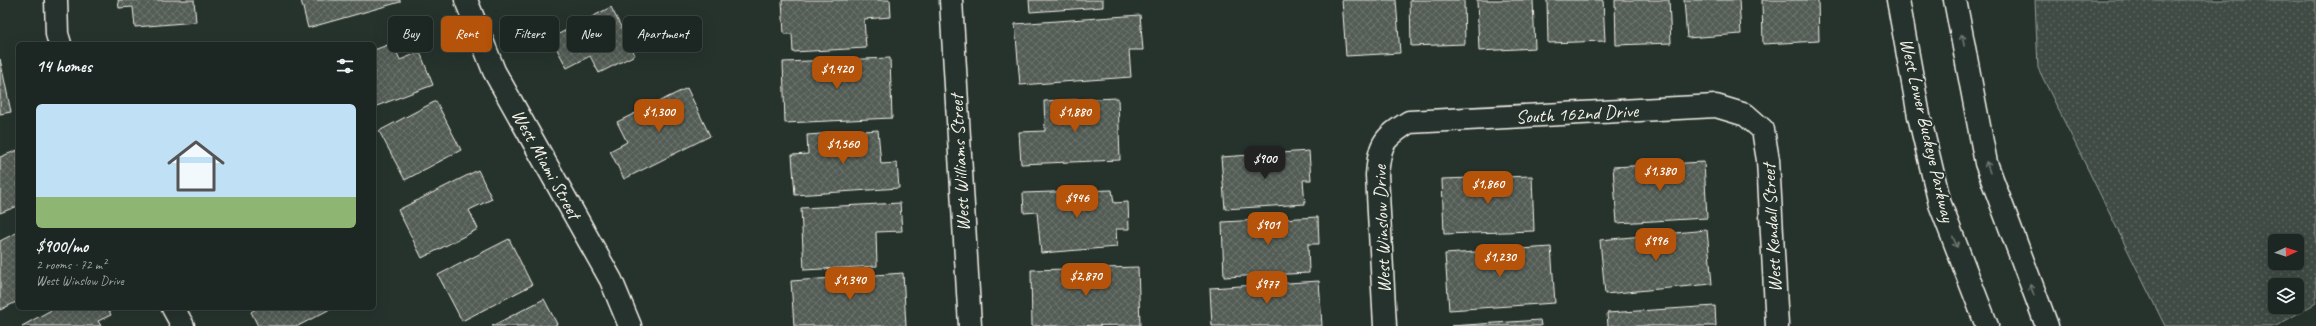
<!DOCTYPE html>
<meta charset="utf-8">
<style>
body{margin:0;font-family:Caveat,sans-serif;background:#29322f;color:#f1f3f6;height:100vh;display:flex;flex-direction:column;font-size:15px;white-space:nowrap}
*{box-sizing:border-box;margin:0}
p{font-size:13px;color:#a0a5a5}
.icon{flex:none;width:22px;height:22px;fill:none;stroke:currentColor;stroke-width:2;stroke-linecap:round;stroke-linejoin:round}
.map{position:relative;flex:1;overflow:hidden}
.drawer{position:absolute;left:16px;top:42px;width:360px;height:268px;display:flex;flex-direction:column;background:#1c2622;border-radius:6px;box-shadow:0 4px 16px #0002,0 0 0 1px #3a4340}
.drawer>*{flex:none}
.hud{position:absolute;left:388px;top:16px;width:380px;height:36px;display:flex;gap:8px}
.needle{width:26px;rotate:87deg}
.tools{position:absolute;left:2268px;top:234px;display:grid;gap:8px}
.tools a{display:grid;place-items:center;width:36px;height:36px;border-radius:6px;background:#1c2622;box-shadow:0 4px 16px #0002,0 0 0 1px #3a4340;font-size:20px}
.price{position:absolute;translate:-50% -34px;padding:0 9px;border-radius:8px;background:#b45309;color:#fff;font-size:13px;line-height:26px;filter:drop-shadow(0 1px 2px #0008)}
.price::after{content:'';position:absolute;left:50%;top:24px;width:12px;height:9px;margin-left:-6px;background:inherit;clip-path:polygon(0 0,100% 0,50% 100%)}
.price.selected{background:#222;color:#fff}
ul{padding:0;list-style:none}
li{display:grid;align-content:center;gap:8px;height:212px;padding:0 20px}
li span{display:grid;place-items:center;height:124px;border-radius:6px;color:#555}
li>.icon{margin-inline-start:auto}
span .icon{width:72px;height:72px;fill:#fffc;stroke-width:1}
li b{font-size:17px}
h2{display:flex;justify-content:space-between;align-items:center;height:48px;padding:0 20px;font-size:17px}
.chip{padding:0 14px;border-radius:6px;background:#1c2622;box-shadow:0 4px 16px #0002,0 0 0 1px #3a4340;font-size:14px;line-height:36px}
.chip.selected{background:#b45309;color:#fff}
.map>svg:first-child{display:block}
</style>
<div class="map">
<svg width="2316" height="326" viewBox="0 0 2316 326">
<defs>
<pattern id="green-dots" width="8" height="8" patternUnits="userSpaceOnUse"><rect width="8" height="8" fill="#414b45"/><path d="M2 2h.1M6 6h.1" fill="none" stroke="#5d6560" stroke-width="1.8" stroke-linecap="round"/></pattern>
<pattern id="building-cross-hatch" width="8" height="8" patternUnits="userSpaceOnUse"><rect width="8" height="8" fill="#525c55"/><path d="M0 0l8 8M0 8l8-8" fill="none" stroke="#6c746d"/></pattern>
</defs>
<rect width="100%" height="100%" fill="#26332d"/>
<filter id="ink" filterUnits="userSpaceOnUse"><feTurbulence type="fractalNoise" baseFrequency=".025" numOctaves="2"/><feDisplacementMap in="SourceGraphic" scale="8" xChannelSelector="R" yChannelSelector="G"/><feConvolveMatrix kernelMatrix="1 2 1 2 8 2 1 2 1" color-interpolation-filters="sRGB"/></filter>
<g filter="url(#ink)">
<!-- green -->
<path fill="url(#green-dots)" stroke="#9a9e96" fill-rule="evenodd" d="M2035,0h281v303l-40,23h-111l-127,-258zM2275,241h22v22h-22zM2275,285h22v22h-22z"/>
<!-- building -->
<g fill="url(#building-cross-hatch)" stroke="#f4f1e8">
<polygon points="118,0 194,0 196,22 135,27 133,7 119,8"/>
<polygon points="301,0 400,0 400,2 308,28"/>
<polygon points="782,0 890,0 891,17 864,19 866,48 793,52 792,34 784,34"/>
<polygon points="1029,0 1103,0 1103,7 1030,12"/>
<polygon points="1342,0 1396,0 1400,53 1346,56"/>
<polygon points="1410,0 1464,0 1465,44 1411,46"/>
<polygon points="1477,0 1533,0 1535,48 1479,51"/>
<polygon points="1547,0 1603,0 1605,41 1548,43"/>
<polygon points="1615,0 1669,0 1671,43 1616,45"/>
<polygon points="1684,0 1739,0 1741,34 1687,38"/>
<polygon points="1762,0 1818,0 1819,41 1763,44"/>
<polygon points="611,7 635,55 599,73 590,56 567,68 551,38"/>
<polygon points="1140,15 1143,50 1129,50 1131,77 1020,85 1015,24"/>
<polygon points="393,43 400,60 420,52 433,85 374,107 374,50"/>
<polygon points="890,58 892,118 785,123 783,62"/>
<polygon points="0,59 11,112 0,114"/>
<polygon points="687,88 710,136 624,179 610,151 627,142 617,122"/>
<polygon points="1118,98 1120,160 1021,164 1019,132 1045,131 1044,101"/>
<polygon points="436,101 461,150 405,180 379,131"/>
<polygon points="878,130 881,164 897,163 899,188 795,195 792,155 808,154 807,135"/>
<polygon points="18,150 18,206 0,213 0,157"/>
<polygon points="1309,151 1311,180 1303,180 1305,204 1225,209 1221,157"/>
<polygon points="1704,162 1707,218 1617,223 1613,167"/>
<polygon points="478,170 492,199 469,210 478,229 422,258 398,210"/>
<polygon points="1532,176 1534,231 1444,234 1442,179"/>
<polygon points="1112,190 1114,203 1128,202 1129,229 1116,229 1117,247 1041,253 1037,212 1024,213 1023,193"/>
<polygon points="900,203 902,231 876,232 877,266 804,270 801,208"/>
<polygon points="1318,217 1319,244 1308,244 1309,273 1224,277 1222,222"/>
<polygon points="1707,230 1712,284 1605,294 1600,240"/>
<polygon points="18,232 18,291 16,292 18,301 0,310 0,241"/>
<polygon points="509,239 532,285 462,321 438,275"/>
<polygon points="1551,247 1555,303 1449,310 1445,254"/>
<polygon points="1138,267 1140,325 1032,326 1031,270"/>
<polygon points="903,273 906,326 794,326 791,281"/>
<polygon points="1319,281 1322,326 1212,326 1210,288"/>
<polygon points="544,299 557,324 554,326 492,326"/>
<polygon points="1715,306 1716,326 1608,326 1607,313"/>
<polygon points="55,308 108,308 111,315 98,321 101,326 22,326"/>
<polygon points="257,308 332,308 298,326 258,326 251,312"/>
<polygon points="1540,320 1541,326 1451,326"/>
</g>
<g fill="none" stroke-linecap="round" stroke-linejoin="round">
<defs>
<g id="minor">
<polyline points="56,0 57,34 60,44"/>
<polyline points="466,0 494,71 611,280 630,326"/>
<polyline points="951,0 970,326"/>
<polyline points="173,308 183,326"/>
<path d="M1385,326l-8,-151c3,-31 5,-36 32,-53l307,-16 30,9 17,15 5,30 9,166"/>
</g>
<g id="secondary">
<polyline points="1898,0 1919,116 1940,204 1987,326"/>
<polyline points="1955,0 1986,163 2047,326"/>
</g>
</defs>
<!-- minor casing -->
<use href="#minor" stroke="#f4f1e8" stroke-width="25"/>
<!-- secondary casing -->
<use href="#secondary" stroke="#f4f1e8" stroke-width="25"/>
<!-- minor -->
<use href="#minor" stroke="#26332d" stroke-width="22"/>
<!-- secondary -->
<use href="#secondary" stroke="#26332d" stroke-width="22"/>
</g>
<!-- one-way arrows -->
<defs><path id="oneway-shaft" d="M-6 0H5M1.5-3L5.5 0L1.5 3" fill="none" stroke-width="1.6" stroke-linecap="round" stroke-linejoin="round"/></defs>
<g stroke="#6e766e">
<use href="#oneway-shaft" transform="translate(1963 40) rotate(-101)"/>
<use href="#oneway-shaft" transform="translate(1988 167) rotate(-109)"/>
<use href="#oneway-shaft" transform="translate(1955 242) rotate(69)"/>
<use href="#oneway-shaft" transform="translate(2032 290) rotate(-110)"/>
</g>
</g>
<g text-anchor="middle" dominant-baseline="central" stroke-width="4" stroke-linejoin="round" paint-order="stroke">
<!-- street labels -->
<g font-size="19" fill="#f4f1e8" stroke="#26332d">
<text transform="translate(1577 114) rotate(-3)">South 162nd Drive</text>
<text transform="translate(1927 130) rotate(77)">West Lower Buckeye Parkway</text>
<text transform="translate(960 163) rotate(-93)">West Williams Street</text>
<text transform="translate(546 164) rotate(61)">West Miami Street</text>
<text transform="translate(1772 228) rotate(-93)">West Kendall Street</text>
<text transform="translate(1382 229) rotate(-92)">West Winslow Drive</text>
</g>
</g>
</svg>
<div class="tools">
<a><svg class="needle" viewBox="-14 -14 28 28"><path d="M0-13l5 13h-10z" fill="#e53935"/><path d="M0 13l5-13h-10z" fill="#a0a5a5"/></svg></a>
<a><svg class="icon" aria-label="layers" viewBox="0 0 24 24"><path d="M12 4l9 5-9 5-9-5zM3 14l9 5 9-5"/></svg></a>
</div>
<b class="price" style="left:837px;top:90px">$1,420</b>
<b class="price" style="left:659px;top:133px">$1,300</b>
<b class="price" style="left:1075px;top:133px">$1,880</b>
<b class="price" style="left:843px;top:165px">$1,560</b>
<b class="price selected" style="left:1265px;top:180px">$900</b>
<b class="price" style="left:1660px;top:192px">$1,380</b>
<b class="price" style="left:1488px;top:205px">$1,860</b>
<b class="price" style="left:1077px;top:219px">$946</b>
<b class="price" style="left:1268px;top:246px">$901</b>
<b class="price" style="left:1656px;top:262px">$996</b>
<b class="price" style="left:1500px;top:278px">$1,230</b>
<b class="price" style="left:1086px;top:297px">$2,870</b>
<b class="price" style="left:850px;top:301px">$1,340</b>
<b class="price" style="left:1267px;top:305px">$977</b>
<div class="hud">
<a class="chip">Buy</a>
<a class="chip selected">Rent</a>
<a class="chip">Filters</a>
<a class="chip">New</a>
<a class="chip">Apartment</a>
</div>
<section class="drawer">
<h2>14 homes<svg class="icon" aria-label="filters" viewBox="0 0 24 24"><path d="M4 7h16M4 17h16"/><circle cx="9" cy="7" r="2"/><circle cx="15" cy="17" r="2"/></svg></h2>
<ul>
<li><span style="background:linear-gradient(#bfe0f5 75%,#8fb573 0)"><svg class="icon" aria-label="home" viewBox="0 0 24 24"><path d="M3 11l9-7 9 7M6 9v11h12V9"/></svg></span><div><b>$900/mo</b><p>2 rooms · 72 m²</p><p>West Winslow Drive</p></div></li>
</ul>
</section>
</div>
